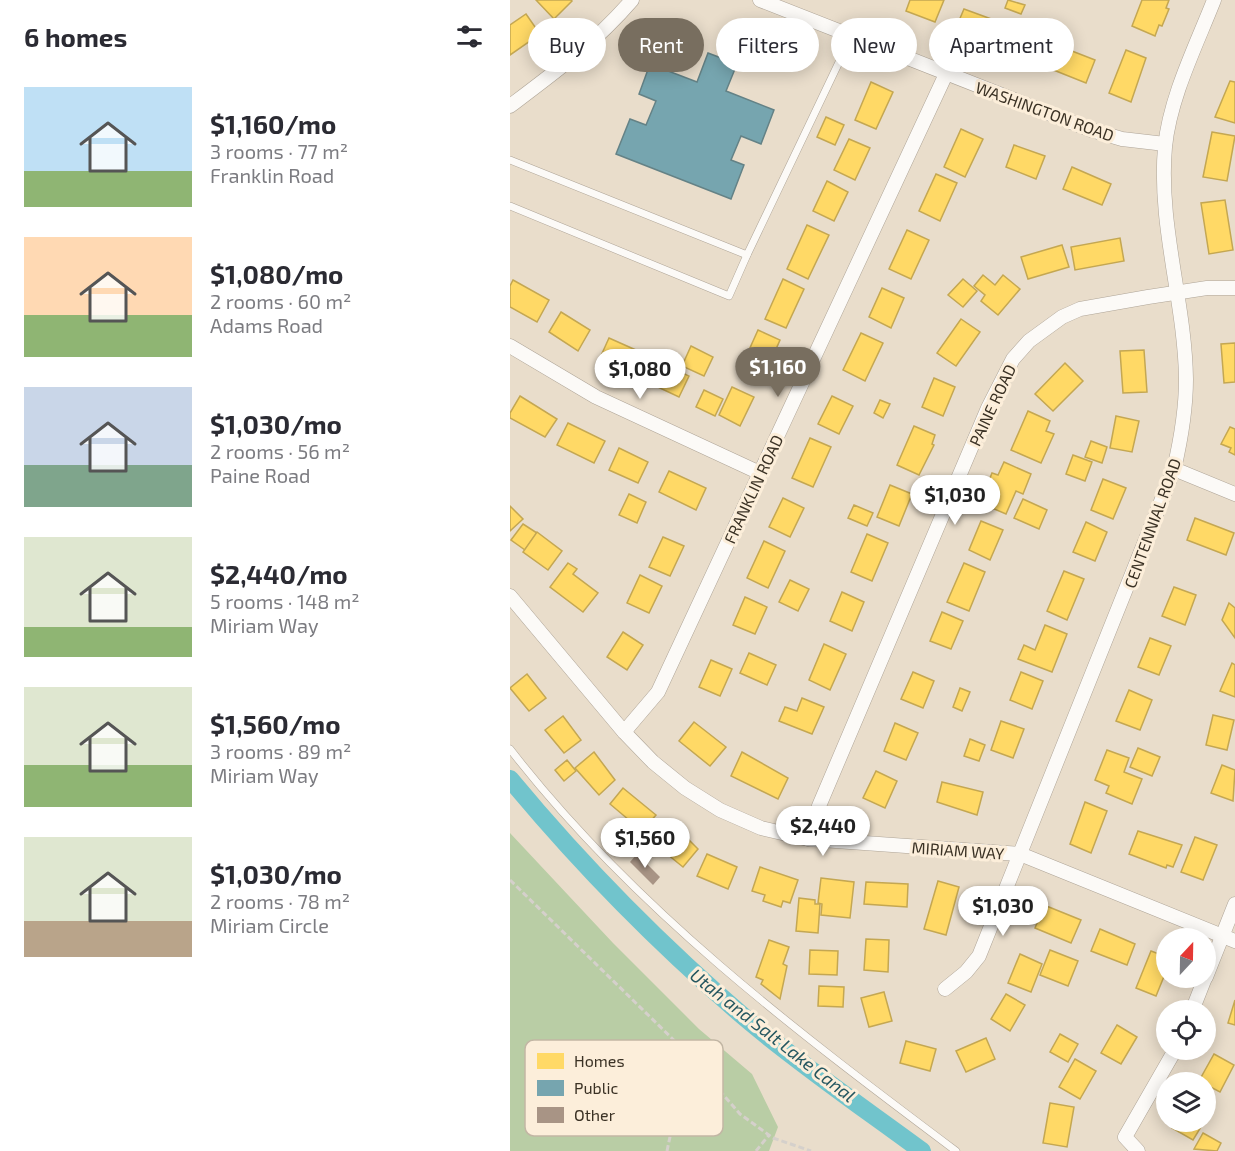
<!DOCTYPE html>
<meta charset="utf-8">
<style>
body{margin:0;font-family:"Exo 2",sans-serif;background:#f2f2f3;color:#2b2b33;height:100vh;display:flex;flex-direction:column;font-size:22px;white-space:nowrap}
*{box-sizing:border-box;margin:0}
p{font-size:20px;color:#7c7c81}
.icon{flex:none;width:33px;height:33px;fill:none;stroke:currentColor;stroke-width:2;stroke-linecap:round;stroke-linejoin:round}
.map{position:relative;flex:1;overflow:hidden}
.panel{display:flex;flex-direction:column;background:#fff;width:510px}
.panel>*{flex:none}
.hud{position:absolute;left:18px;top:18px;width:570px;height:54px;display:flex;gap:12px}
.needle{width:39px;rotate:22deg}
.fabs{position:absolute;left:646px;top:928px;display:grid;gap:12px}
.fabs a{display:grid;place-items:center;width:60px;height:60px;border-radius:50%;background:#fff;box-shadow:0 3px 15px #0003;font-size:30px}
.price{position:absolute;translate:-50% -51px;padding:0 14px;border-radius:21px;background:#fff;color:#222;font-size:20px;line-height:39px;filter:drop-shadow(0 2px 3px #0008)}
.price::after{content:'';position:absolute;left:50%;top:36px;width:18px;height:14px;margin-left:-9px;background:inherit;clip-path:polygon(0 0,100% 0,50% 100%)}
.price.current{background:#786e5f;color:#fff}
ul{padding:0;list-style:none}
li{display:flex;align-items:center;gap:18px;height:150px;padding:0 24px}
li span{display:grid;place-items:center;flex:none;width:168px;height:120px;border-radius:0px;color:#555}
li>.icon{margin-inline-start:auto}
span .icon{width:72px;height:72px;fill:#fffc;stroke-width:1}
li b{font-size:26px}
h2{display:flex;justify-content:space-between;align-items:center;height:72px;padding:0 24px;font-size:26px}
.chip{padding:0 21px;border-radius:27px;background:#fff;box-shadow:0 3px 15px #0003;font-size:21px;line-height:54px}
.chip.current{background:#786e5f;color:#fff}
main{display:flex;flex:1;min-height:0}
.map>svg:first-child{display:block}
</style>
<main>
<section class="panel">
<h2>6 homes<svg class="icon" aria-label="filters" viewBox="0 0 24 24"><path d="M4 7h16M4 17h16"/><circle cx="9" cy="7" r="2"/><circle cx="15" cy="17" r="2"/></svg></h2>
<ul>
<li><span style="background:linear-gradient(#bfe0f5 70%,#8fb573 0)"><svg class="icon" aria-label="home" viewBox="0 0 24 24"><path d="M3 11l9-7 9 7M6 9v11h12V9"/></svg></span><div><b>$1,160/mo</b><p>3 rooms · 77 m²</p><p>Franklin Road</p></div></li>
<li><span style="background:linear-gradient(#ffd9b3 65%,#8fb573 0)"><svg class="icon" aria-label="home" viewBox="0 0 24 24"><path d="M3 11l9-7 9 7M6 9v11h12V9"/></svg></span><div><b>$1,080/mo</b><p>2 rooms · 60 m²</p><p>Adams Road</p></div></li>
<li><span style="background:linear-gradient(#c9d6e8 65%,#7fa58c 0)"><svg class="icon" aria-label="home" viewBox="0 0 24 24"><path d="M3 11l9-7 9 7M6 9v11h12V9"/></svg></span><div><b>$1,030/mo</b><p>2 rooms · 56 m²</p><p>Paine Road</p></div></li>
<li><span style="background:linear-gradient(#dfe7d0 75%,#8fb573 0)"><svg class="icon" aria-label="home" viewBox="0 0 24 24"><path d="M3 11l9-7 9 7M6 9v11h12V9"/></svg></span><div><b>$2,440/mo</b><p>5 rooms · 148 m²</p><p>Miriam Way</p></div></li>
<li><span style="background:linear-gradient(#dfe7d0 65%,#8fb573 0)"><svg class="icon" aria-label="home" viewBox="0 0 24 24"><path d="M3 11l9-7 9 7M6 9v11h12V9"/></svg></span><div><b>$1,560/mo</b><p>3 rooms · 89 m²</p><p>Miriam Way</p></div></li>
<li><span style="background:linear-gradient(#dfe7d0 70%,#b9a48a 0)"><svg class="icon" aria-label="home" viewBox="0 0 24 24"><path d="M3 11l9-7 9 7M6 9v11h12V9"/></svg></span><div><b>$1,030/mo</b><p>2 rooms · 78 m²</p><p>Miriam Circle</p></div></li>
</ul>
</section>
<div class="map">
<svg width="725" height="1151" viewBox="0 0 725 1151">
<rect width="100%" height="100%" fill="#e9ddcb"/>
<!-- green -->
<polygon fill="#b9cda5" points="0,833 103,943 189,1029 242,1074 268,1127 259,1151 0,1151"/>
<!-- homes -->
<g fill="#ffd966" stroke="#c4a752" stroke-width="1.5">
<polygon points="26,0 61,0 62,1 44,19"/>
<polygon points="400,0 434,0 425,22 396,11"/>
<polygon points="498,0 515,5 511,14 495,8"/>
<polygon points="632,0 659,0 656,8 659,9 652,26 649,25 645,36 622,26"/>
<polygon points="454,9 484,20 475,42 445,30"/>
<polygon points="16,14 30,34 0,55 0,25"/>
<polygon points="494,25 534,40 526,61 486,46"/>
<polygon points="544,44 585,60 576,83 536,67"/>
<polygon points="616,50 636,58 621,102 599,93"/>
<polygon points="720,81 725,82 725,123 705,117"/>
<polygon points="361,82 383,92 366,129 345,120"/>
<polygon points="316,117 334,125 325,145 307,137"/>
<polygon points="451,129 473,139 455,177 434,167"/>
<polygon points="702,132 725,136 717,181 693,177"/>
<polygon points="339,139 360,148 345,180 324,170"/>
<polygon points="504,145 535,156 526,179 496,167"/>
<polygon points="562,167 601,184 592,205 553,189"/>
<polygon points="426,174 447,183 430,221 409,211"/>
<polygon points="317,181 338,192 324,221 303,211"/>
<polygon points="715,200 723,250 699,254 691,203"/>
<polygon points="297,225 319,235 298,279 277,269"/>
<polygon points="397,230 419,240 401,279 379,269"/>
<polygon points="610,238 614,261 565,270 561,247"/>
<polygon points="552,245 559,267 518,279 511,257"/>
<polygon points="473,275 485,285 493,275 510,289 488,315 471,301 475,295 464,286"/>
<polygon points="273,279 294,289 276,328 255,319"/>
<polygon points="453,279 467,291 453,307 438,295"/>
<polygon points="3,280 39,300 27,322 0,307 0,286"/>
<polygon points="372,288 394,298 381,328 359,317"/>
<polygon points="51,312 80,330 68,351 39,332"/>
<polygon points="451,319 470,332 446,366 427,353"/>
<polygon points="248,330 270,340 253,378 231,368"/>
<polygon points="351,333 373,343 355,381 333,370"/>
<polygon points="99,338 137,355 127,377 89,360"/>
<polygon points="725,343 725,382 714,383 711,344"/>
<polygon points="181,346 203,357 194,376 172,366"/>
<polygon points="634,350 637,392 613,393 610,351"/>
<polygon points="149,362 179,376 169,397 139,383"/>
<polygon points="555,363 573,381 543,411 525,394"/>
<polygon points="424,378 445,387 433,416 412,407"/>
<polygon points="222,387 244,397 230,426 209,415"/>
<polygon points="194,390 213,399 205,416 186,407"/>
<polygon points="10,396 47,419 35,437 0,418 0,413"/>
<polygon points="322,396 343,406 329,434 308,424"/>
<polygon points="370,400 380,404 373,418 364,413"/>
<polygon points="518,411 540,421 536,431 544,434 531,463 501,450"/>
<polygon points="606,416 629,421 622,452 600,448"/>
<polygon points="58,423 95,441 84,463 47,445"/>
<polygon points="404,426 425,435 422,444 424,445 409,475 387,465"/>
<polygon points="720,427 725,429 725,455 719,452 721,448 711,444"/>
<polygon points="300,438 321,447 303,487 282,478"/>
<polygon points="581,441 597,447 592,463 575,457"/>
<polygon points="109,448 138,462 128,483 99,470"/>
<polygon points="563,455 582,462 575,481 556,474"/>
<polygon points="494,462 521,474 513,494 506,491 496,514 475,505 483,485 478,483 482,473 488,475"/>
<polygon points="159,471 196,488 186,510 149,492"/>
<polygon points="593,479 616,488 603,519 581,510"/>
<polygon points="380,485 402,494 389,526 367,517"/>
<polygon points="119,494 136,502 127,523 109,515"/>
<polygon points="273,498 294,508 280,537 259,527"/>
<polygon points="513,499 537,510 529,529 504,518"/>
<polygon points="344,505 363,513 357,526 338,518"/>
<polygon points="0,506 13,519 0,531"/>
<polygon points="685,518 724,533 716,555 677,540"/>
<polygon points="471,521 493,530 480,560 459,550"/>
<polygon points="576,522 597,532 585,561 563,552"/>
<polygon points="13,524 27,533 15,550 1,540"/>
<polygon points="27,532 52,551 38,570 13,552"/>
<polygon points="357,534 378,543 362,581 341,572"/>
<polygon points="153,537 174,546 160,576 139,567"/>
<polygon points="254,541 275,551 258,588 237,578"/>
<polygon points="58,563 67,569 63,574 88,593 73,612 40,587"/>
<polygon points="454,563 475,572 459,611 437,602"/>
<polygon points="554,571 574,579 557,620 537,611"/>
<polygon points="130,575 152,586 139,613 117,603"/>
<polygon points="280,580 299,589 288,611 269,602"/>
<polygon points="664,587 686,595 675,625 652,616"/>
<polygon points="332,592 354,602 342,631 320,621"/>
<polygon points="235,597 257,607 245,634 223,625"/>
<polygon points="719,603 725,608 725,638 712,620"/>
<polygon points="432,612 453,621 441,649 420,641"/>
<polygon points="535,625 557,634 542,672 508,659 514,645 525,650"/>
<polygon points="113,632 133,645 117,670 97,657"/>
<polygon points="640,638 661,646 649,675 628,667"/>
<polygon points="314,644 336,654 320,690 299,680"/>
<polygon points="239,653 266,665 257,685 230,673"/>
<polygon points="201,660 222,669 210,696 189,687"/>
<polygon points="722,663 725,665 725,697 710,691"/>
<polygon points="403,672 424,681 413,708 391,699"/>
<polygon points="511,672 533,681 522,709 500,700"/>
<polygon points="17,674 36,698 19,711 0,688"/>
<polygon points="450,688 460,692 452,711 443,707"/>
<polygon points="619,690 642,700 630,730 606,721"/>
<polygon points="292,698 314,707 302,734 269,721 275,707 287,711"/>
<polygon points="703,715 724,720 717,750 696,745"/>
<polygon points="53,716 71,740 54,753 35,730"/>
<polygon points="491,721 514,729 503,758 481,750"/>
<polygon points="184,722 216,747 200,766 169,741"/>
<polygon points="385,723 408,733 396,760 374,751"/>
<polygon points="460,739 475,745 469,761 454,756"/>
<polygon points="628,748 650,757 642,776 620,767"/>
<polygon points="597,750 619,758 614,772 632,779 622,804 596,793 599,786 585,780"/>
<polygon points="84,752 105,780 89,795 65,768"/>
<polygon points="232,752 278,778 268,799 221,776"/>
<polygon points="57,760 66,771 54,781 45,770"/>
<polygon points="712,765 725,770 723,801 701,793"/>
<polygon points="366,771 387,781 375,808 353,798"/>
<polygon points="432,782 473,792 467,815 427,802"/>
<polygon points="113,788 146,815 132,831 100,804"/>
<polygon points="575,802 597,811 581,853 560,844"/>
<polygon points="151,819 162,828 164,825 188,849 173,867 136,837"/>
<polygon points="628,831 672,845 663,867 657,865 656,868 619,854"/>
<polygon points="685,837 707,845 693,880 671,872"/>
<polygon points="197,854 227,867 218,889 187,876"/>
<polygon points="250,867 288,880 280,903 273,901 271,907 253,901 255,895 242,891"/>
<polygon points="311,878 344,882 340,918 311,915 312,904 308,903"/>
<polygon points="428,881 449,887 436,935 414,929"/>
<polygon points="356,882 398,884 397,907 354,904"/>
<polygon points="289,898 305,900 305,904 310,904 308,933 286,931"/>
<polygon points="534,905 571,920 561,943 525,928"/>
<polygon points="590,929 625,944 617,965 581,951"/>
<polygon points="356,939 379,940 378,972 354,970"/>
<polygon points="259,940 279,947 273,964 277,966 270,999 251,984 253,980 246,977"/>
<polygon points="300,950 328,951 327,975 299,974"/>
<polygon points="540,950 568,961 558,986 530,975"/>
<polygon points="641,951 657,957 657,969 646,996 626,988"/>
<polygon points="510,954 532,964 521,992 498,983"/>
<polygon points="309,986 334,987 333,1007 308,1006"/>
<polygon points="374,992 382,1021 359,1027 351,998"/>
<polygon points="496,994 515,1005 500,1031 481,1019"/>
<polygon points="725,1000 725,1025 718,1023"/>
<polygon points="607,1025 627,1037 611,1064 591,1053"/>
<polygon points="550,1034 568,1044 558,1062 540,1052"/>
<polygon points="476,1038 485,1059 456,1072 446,1051"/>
<polygon points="396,1041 426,1049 420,1071 390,1063"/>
<polygon points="704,1054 724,1065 710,1092 689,1081"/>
<polygon points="565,1059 586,1071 570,1099 549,1087"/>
<polygon points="540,1103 564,1107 557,1147 533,1143"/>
<polygon points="666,1122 694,1122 683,1140 662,1128"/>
<polygon points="693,1133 711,1143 707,1151 684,1149"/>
</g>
<!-- public -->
<polygon fill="#76a5af" stroke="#648286" stroke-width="1.5" points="198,53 227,64 216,91 264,110 251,144 231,136 221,160 234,165 221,199 106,154 120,119 136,125 146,101 129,94 140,64 187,82"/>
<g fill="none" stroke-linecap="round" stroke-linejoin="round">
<!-- canal -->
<path stroke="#71c4cc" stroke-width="18" d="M0,779c73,88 153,169 240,243 55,46 115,87 172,129"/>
</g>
<!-- building -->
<polygon fill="#a89485" points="127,854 150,877 143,885 120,862"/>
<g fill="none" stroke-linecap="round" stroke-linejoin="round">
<defs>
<g id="lane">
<polyline points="0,160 237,255 341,37"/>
<polyline points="0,206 219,296 237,255"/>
<path d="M0,749c124,160 286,282 446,402"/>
</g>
<g id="street">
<polyline points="250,0 581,130 612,139 655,144"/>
<path d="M0,106c44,-33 86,-64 122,-106"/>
<polyline points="0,346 86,397 250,473"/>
<polyline points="664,469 725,494"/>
<polyline points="0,596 114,732 143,762 175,788 210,810 251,828 298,839 510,854 725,941"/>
<polyline points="114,732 148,692 436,74"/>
<polyline points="298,839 309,806 478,408 503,359 519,341 552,317 570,309 638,297 697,288 725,288"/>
<polyline points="696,977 725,904"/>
<path d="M435,989l21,-17 13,-16 195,-487c7,-30 12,-59 12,-90 -1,-77 -28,-154 -21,-232 5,-50 31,-101 49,-147"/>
<polyline points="682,1011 695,978"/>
<polyline points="628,1151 615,1137 665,1050"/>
</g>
</defs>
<!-- lane casing -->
<use href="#lane" stroke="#aea497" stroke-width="8"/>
<!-- street casing -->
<use href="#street" stroke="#aea497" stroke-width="15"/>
<!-- path -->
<g stroke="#d5d0cb" stroke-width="3" stroke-dasharray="6 3" stroke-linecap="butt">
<polyline points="0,880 177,1053 230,1114 263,1138 301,1151"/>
<polyline points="157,1151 161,1132 182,1096 184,1063"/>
<polyline points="246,1151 259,1135"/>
</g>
<!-- lane -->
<use href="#lane" stroke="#fcfaf7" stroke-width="7"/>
<!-- street -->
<use href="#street" stroke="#fcfaf7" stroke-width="14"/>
</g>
<g text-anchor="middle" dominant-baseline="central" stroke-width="6" stroke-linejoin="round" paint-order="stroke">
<!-- street labels -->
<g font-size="16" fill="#3b3225" stroke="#fceeda">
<text transform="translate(535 111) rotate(20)">WASHINGTON ROAD</text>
<text transform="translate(482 405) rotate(-65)">PAINE ROAD</text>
<text transform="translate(243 489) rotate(-65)">FRANKLIN ROAD</text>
<text transform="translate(642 523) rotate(-70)">CENTENNIAL ROAD</text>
<text transform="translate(448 850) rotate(4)">MIRIAM WAY</text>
</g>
<!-- water labels -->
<g font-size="18" font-style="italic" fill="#255760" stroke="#fceeda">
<text transform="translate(263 1035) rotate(38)">Utah and Salt Lake Canal</text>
</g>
</g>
<!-- legend -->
<rect x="15" y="1040" width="198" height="96" rx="9" fill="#fceeda" stroke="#c2b6a4" stroke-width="1.5"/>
<rect x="27" y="1053" width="27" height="16" fill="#ffd966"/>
<rect x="27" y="1080" width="27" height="16" fill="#76a5af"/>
<rect x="27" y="1107" width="27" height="16" fill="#a89485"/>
<g font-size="16" fill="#3b3225">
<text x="64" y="1067">Homes</text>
<text x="64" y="1094">Public</text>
<text x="64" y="1121">Other</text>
</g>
</svg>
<div class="fabs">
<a><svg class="needle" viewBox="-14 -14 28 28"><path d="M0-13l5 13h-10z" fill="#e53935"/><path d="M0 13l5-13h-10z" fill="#7c7c81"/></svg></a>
<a><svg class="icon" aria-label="locate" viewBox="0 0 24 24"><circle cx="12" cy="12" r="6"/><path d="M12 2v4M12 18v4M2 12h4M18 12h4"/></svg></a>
<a><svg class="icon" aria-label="layers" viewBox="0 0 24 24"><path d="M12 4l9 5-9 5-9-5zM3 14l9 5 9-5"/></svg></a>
</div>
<b class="price current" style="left:268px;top:398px">$1,160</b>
<b class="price" style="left:130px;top:400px">$1,080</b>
<b class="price" style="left:445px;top:526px">$1,030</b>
<b class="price" style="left:313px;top:857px">$2,440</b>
<b class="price" style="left:135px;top:869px">$1,560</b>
<b class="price" style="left:493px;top:937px">$1,030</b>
<div class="hud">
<a class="chip">Buy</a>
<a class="chip current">Rent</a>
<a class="chip">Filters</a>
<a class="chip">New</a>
<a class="chip">Apartment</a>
</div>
</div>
</main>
